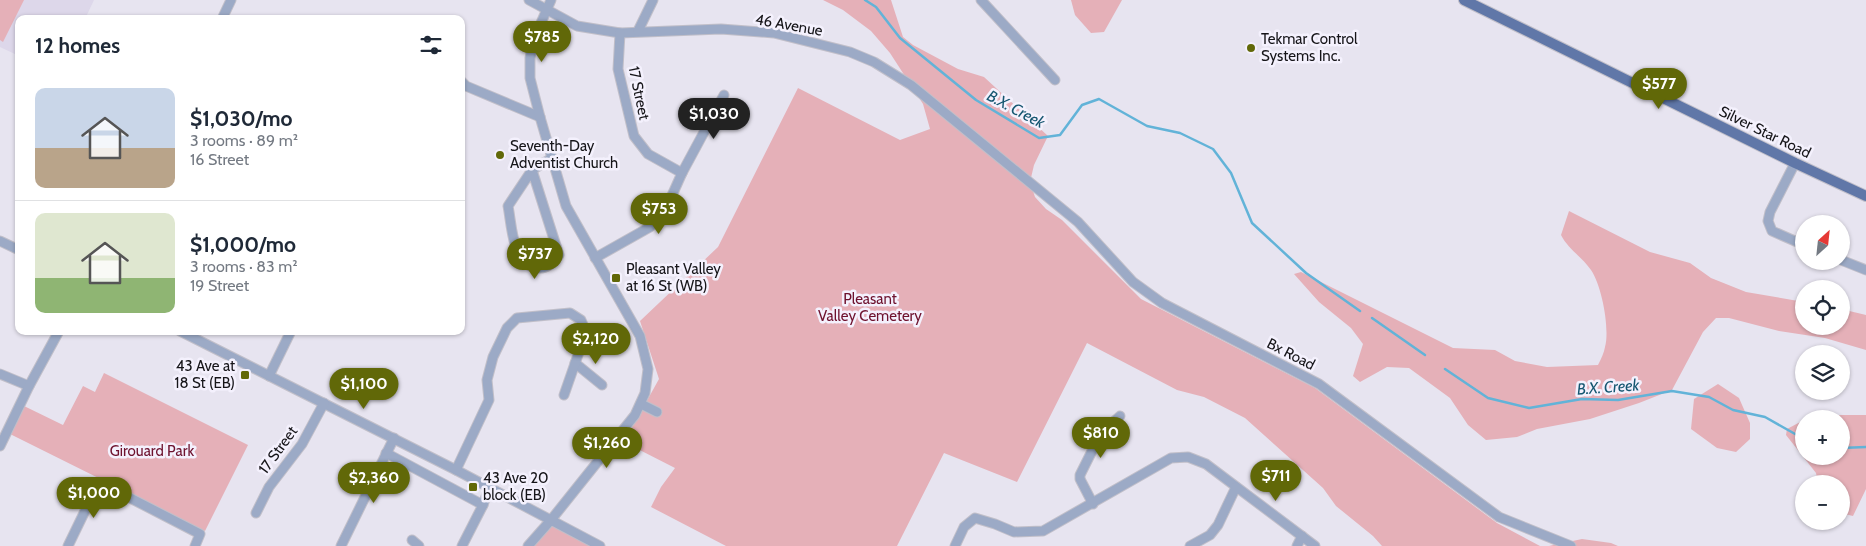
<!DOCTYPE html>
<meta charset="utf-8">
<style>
body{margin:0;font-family:Cabin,sans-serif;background:#f6f6f7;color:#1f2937;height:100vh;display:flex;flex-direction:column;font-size:19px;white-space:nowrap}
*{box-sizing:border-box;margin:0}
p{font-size:16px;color:#747a83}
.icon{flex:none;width:28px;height:28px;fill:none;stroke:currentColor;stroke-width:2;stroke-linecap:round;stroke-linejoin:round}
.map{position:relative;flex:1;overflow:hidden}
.side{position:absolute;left:15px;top:15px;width:450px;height:320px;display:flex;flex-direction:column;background:#fff;border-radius:10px;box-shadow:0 1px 4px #0004}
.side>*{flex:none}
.needle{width:32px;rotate:27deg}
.tools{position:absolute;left:1795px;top:215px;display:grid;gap:10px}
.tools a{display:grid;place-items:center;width:55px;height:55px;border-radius:50%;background:#fff;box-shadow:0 1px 4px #0004;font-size:25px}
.price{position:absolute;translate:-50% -42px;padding:0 11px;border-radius:18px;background:#616808;color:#fff;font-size:16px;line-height:32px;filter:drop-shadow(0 1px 2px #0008)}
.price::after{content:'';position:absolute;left:50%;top:30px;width:15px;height:11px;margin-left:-8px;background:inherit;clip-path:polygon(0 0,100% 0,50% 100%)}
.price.on{background:#222;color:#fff}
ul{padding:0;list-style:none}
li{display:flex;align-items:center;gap:15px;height:125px;padding:0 20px}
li+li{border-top:1px solid #e0e1e3}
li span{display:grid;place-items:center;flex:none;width:140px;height:100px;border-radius:10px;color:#555}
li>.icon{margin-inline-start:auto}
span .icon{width:60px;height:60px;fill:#fffc;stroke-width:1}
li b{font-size:21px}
h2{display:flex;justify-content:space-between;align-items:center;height:60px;padding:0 20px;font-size:21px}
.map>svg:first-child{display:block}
</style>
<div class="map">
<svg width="1866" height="546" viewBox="0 0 1866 546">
<rect width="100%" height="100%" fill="#e7e4f0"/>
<!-- built -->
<polygon fill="#ddd7ea" points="0,0 94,0 85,19 19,19 19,56 0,47"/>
<!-- green -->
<g fill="#e5b0b8">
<polygon points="0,0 24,0 3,42 0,40"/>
<polygon points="823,0 891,0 903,37 913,45 958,69 984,77 1048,136 1034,165 1030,182 1035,197 1046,209 1062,220 1141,299 1315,388 1497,523 1540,546 1382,546 1373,536 1336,506 1323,488 1245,418 1204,397 1177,390 1087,343 1017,482 944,453 897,546 726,546 651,507 661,487 675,468 624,442 659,379 640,321 718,247 798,88 900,140 930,129 923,104 890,53 871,31 843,10"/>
<polygon points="1071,0 1122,0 1104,32 1091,33 1075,15"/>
<path d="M1569,211l81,41 40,11 21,15 35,14 58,10v24h37v-17l25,6v35l-41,-12 -46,-7 -50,-13h-13l-13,14 -31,58 -33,13 -49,16 -53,10 -20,8 -31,3 -18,-15 -18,-27 -41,-30 -22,-1 -27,15 -7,-6 10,-32 -12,-16 -32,-26 -25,-28 7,-2 152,76 42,2 20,11 32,6 51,-2c3,-6 6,-12 7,-18 5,-18 -3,-61 -14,-77 -9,-13 -23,-21 -30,-35z"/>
<polygon points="104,373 248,445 205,531 10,434 24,406 63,425 83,386 95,392"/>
<polygon points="1718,384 1739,398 1750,423 1750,439 1736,452 1717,448 1691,429 1694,399"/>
<polygon points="1841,415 1866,415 1866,489 1853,516 1841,513 1841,484 1818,484 1816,473 1786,435 1787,429 1804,420 1804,456 1841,456 1841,419 1809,419"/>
<polygon points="545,522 599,546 526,546"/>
<polygon points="1582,539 1611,543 1618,546 1549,546"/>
</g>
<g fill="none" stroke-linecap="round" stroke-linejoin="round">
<!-- stream -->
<g stroke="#62b3d8" stroke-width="2.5">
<polyline points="865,0 876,7 900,38 976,100 1039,138 1060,135 1082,105 1099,99 1147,126 1180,133 1213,149 1231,173 1252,223 1306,273 1360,311"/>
<polyline points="1372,318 1425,355"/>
<polyline points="1445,369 1488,398 1529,408 1582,399 1618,400 1672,391 1709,397 1733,410 1765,417 1804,439"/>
<polyline points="1841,448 1866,447"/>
</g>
<defs>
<g id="minor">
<polyline points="529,0 577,26 620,33 721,29 774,33 850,52 874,62 911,85 1078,222 1133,282 1162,303 1319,384 1499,517 1571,546"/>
<polyline points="981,0 1055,80"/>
<polyline points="222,19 231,0"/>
<polyline points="638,31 653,0"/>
<polyline points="620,33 618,69 634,136 648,154 682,173"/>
<polyline points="461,81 466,86 540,117"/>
<polyline points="1795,163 1770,212 1768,221 1772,231 1804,245"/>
<path d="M532,170l27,85c-5,7 -12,14 -21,13 -26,-2 -26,-42 -30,-62l24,-36 20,-12"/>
<polyline points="0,241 19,250"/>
<polyline points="595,258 650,227 665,211 682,173 724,95"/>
<polyline points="1841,260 1866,270"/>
<polyline points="180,331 456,470 600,546"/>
<polyline points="575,363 602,385"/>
<polyline points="0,374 29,386"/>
<polyline points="269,376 291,331"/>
<polyline points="641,404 657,412"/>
<polyline points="0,446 29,386 59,331"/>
<polyline points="386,453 483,505"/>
<polyline points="456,470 489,400 487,380 493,357 507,328 517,318 570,313 581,320 586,332 564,395"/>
<polyline points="1093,504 1080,479 1080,475 1101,433 1120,416"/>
<polyline points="256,513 269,487 302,444 324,403"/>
<polyline points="412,540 419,546"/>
<polyline points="68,546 99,482 200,534 195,546"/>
<polyline points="341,546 394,438"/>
<polyline points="462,546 483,505 489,488"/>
<polyline points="528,546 551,520 635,415 645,393 648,369 640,336 566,206 540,117 530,78 530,58 534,39 551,0"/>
<polyline points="955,546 964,527 975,518 995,524 1014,532 1043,531 1171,458 1188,457 1206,464 1315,546"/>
<polyline points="1190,546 1210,535 1218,525 1236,487"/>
<polyline points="1297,546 1302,536"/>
</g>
<polyline id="major" points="1464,0 1795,163 1866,196"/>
</defs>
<!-- minor casing -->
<use href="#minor" stroke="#c1bfc9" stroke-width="11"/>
<!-- major casing -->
<use href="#major" stroke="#c1bfc9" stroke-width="12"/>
<!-- minor -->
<use href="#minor" stroke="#9caac6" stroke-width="9"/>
<!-- major -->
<use href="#major" stroke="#6077a8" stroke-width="10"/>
</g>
<!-- markers -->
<g fill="#616808" stroke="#f4f1fd" stroke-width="2">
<circle cx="1251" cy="48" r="5"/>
<circle cx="500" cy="155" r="5"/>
<rect x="611" y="273" width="10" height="10" rx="2.5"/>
<rect x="240" y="370" width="10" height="10" rx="2.5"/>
<rect x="468" y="482" width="10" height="10" rx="2.5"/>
</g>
<g text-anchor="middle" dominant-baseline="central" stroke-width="5" stroke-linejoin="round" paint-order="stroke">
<!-- street labels -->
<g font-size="15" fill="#161519" stroke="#f4f1fd">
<text transform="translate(789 25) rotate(10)">46 Avenue</text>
<text transform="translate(639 93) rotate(78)">17 Street</text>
<text transform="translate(1765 132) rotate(26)">Silver Star Road</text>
<text transform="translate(1291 354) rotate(27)">Bx Road</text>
<text transform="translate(278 450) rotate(-54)">17 Street</text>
</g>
<!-- poi labels -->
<g font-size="15" fill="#161519" stroke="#f4f1fd" text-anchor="start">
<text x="1261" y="39">Tekmar Control<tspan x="1261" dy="17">Systems Inc.</tspan></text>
<text x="510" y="146">Seventh-Day<tspan x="510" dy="17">Adventist Church</tspan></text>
<text x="626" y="269">Pleasant Valley<tspan x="626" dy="17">at 16 St (WB)</tspan></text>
<text x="235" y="366" text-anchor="end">43 Ave at<tspan x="235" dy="17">18 St (EB)</tspan></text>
<text x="483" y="478">43 Ave 20<tspan x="483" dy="17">block (EB)</tspan></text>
</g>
<!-- park labels -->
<g font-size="15" fill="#6e122e" stroke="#f4f1fd">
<text x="870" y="299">Pleasant<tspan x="870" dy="17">Valley Cemetery</tspan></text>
<text x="152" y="451">Girouard Park</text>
</g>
<!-- water labels -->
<g font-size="16" font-style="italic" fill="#155670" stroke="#f4f1fd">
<text transform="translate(1016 109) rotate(28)">B.X. Creek</text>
<text transform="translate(1608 387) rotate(-4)">B.X. Creek</text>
</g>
</g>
</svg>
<div class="tools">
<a><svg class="needle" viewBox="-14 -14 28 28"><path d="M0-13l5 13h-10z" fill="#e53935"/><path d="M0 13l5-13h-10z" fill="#747a83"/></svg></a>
<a><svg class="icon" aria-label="locate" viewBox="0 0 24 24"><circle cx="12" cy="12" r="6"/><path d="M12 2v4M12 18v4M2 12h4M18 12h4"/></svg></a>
<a><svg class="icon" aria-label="layers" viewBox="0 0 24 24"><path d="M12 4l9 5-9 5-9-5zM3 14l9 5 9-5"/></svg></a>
<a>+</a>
<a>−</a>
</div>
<b class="price" style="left:542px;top:63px">$785</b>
<b class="price" style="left:1659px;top:110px">$577</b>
<b class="price on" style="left:714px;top:140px">$1,030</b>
<b class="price" style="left:659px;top:235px">$753</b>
<b class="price" style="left:535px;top:280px">$737</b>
<b class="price" style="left:596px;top:365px">$2,120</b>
<b class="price" style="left:364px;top:410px">$1,100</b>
<b class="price" style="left:1101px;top:459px">$810</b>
<b class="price" style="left:607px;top:469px">$1,260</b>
<b class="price" style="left:1276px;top:502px">$711</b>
<b class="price" style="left:374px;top:504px">$2,360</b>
<b class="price" style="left:94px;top:519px">$1,000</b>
<section class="side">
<h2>12 homes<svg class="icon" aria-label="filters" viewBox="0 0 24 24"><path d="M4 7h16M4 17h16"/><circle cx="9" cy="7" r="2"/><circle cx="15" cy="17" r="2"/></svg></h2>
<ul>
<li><span style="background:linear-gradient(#c9d6e8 60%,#b9a48a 0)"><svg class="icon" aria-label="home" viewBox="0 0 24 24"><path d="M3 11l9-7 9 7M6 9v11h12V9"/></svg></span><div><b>$1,030/mo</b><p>3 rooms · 89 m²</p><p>16 Street</p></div></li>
<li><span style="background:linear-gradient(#dfe7d0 65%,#8fb573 0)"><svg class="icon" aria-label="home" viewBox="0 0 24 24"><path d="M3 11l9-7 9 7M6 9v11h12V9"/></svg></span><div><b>$1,000/mo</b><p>3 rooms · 83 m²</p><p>19 Street</p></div></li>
</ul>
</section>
</div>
